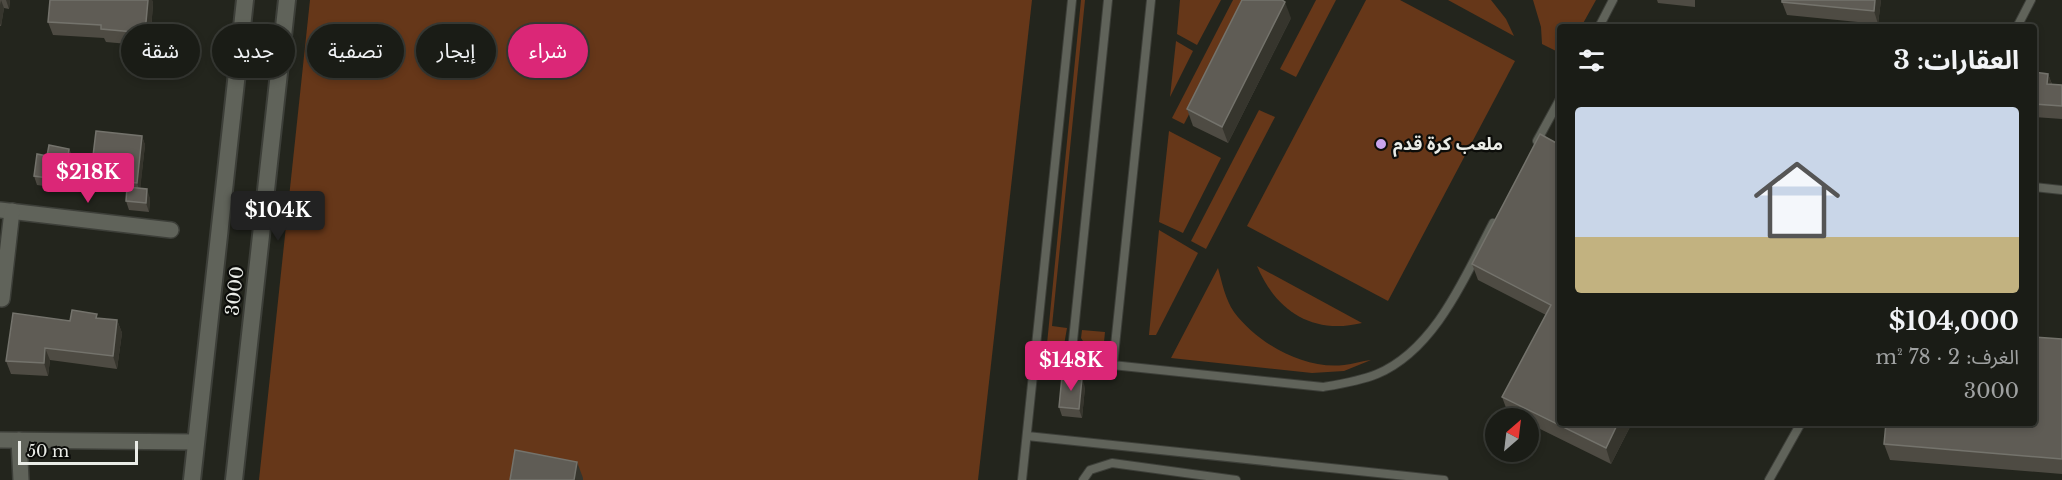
<!DOCTYPE html>
<html lang="ar">
<meta charset="utf-8">
<style>
body{margin:0;font-family:"Libre Baskerville","Noto Sans Arabic",serif;background:#272923;color:#f1f3f6;direction:rtl;height:100vh;display:flex;flex-direction:column;font-size:22px;white-space:nowrap}
*{box-sizing:border-box;margin:0}
p{font-size:20px;color:#9fa1a1}
.icon{flex:none;width:33px;height:33px;fill:none;stroke:currentColor;stroke-width:2;stroke-linecap:round;stroke-linejoin:round}
.map{position:relative;flex:1;overflow:hidden;direction:ltr}
.details{position:absolute;left:1557px;top:24px;width:480px;height:402px;display:flex;flex-direction:column;background:#1a1c16;border-radius:6px;box-shadow:0 3px 9px #0003,0 0 0 2px #383a35;direction:rtl}
.details>*{flex:none}
.hud{position:absolute;left:18px;top:24px;width:570px;height:54px;direction:rtl;display:flex;gap:12px}
.needle{width:39px;rotate:28deg}
.controls{position:absolute;left:1485px;top:408px;display:grid;gap:12px}
.controls a{display:grid;place-items:center;width:54px;height:54px;border-radius:50%;background:#1a1c16;box-shadow:0 3px 9px #0003,0 0 0 2px #383a35;font-size:30px}
.scale{position:absolute;left:18px;bottom:15px;width:120px;box-sizing:border-box;padding-left:6px;border:3px solid #eaece7;border-top:0;font-size:16px;line-height:21px;white-space:nowrap;color:#eaece7;-webkit-text-stroke:4px #0c0d0a;paint-order:stroke}
.price{position:absolute;translate:-50% -51px;padding:0 14px;border-radius:6px;background:#db2777;color:#fff;font-size:20px;line-height:39px;filter:drop-shadow(0 2px 3px #0008)}
.price::after{content:'';position:absolute;left:50%;top:36px;width:18px;height:14px;margin-left:-9px;background:inherit;clip-path:polygon(0 0,100% 0,50% 100%)}
.price.on{background:#222;color:#fff}
ul{padding:0;list-style:none}
li{display:grid;align-content:center;gap:12px;height:318px;padding:0 18px}
li span{display:grid;place-items:center;height:186px;border-radius:6px;color:#555}
li>.icon{margin-inline-start:auto}
span .icon{width:108px;height:108px;fill:#fffc;stroke-width:1}
li b{font-size:26px}
h2{display:flex;justify-content:space-between;align-items:center;height:72px;padding:0 18px;font-size:26px}
.chip{padding:0 21px;border-radius:27px;background:#1a1c16;box-shadow:0 3px 9px #0003,0 0 0 2px #383a35;font-size:21px;line-height:54px}
.chip.on{background:#db2777;color:#fff}
.map>svg:first-child{display:block}
</style>
<div class="map">
<svg width="2062" height="480" viewBox="0 0 2062 480">
<rect width="100%" height="100%" fill="#23251d"/>
<!-- green -->
<g fill="#663719">
<polygon points="310,0 1032,0 978,480 259,480"/>
<polygon points="1081,0 1085,0 1052,326 1067,328 1064,345 1056,351 1049,349 1047,344"/>
<polygon points="1180,0 1221,0 1197,45 1177,34"/>
<polygon points="1233,0 1248,0 1184,124 1172,118"/>
<polygon points="1316,0 1336,0 1296,77 1280,69"/>
<polygon points="1366,0 1400,0 1515,61 1388,301 1247,226"/>
<polygon points="1448,0 1491,0 1506,19 1514,36"/>
<polygon points="1533,0 1596,0 1581,27 1560,27 1560,53 1542,44 1541,27"/>
<polygon points="1176,41 1193,51 1170,97"/>
<polygon points="1259,110 1275,117 1206,249 1191,241"/>
<polygon points="1169,131 1221,158 1183,233 1159,222"/>
<polygon points="1159,230 1198,253 1156,335 1149,335"/>
<path d="M1257,266l105,57c-50,12 -86,-12 -105,-57z"/>
<path d="M1218,268c4,14 7,31 16,44 23,31 70,58 110,53 9,-1 18,-4 27,-5l-27,11 -32,2 -141,-15z"/>
<polygon points="1082,330 1105,332 1104,342 1096,348 1085,344 1081,338"/>
</g>
<g fill="none" stroke-linecap="round" stroke-linejoin="round">
<defs>
<g id="service">
<polyline points="1599,27 1613,0"/>
<polyline points="2017,27 2031,0"/>
<polyline points="1537,141 1560,99"/>
<polyline points="2034,187 2062,190"/>
<path d="M1036,357l287,30c18,-3 37,-6 54,-13 59,-25 88,-98 116,-151"/>
<polyline points="1071,360 1108,0"/>
<polyline points="1113,365 1151,0"/>
<polyline points="1027,436 1444,480"/>
<polyline points="1022,480 1072,0"/>
<polyline points="1083,480 1090,470 1112,463 1236,480"/>
<polyline points="1769,480 1801,423"/>
</g>
<g id="minor">
<polyline points="0,210 171,230"/>
<polyline points="2,299 12,211"/>
<polyline points="0,440 196,442"/>
<polyline points="19,440 21,480"/>
</g>
<g id="tertiary">
<polyline points="192,480 245,0"/>
<polyline points="234,480 287,0"/>
</g>
</defs>
<!-- service casing -->
<use href="#service" stroke="#3d3f39" stroke-width="10"/>
<!-- minor casing -->
<use href="#minor" stroke="#3d3f39" stroke-width="18"/>
<!-- tertiary casing -->
<use href="#tertiary" stroke="#3d3f39" stroke-width="20"/>
<!-- service -->
<use href="#service" stroke="#60635a" stroke-width="8"/>
<!-- minor -->
<use href="#minor" stroke="#60635a" stroke-width="15"/>
<!-- tertiary -->
<use href="#tertiary" stroke="#60635a" stroke-width="16"/>
</g>
<!-- wall -->
<g fill="#4e4b43">
<polygon points="0,0 10,0 9,9 4,8 1,26 0,26"/>
<polygon points="50,0 152,0 153,3 150,46 106,42 104,38 53,35 48,22"/>
<polygon points="1657,0 1695,0 1695,7 1658,3"/>
<polygon points="1881,0 1878,24 1787,15 1782,2"/>
<polygon points="1291,18 1228,143 1193,126 1187,109"/>
<polygon points="2034,72 2048,74 2052,84 2062,85 2062,119 2034,117"/>
<polygon points="1540,134 1560,423 1632,423 1611,464 1528,423 1528,418 1519,418 1508,413 1502,397 1546,315 1478,280 1472,264"/>
<polygon points="142,136 145,145 140,188 150,198 149,212 129,210 126,201 127,190 104,188 100,179 102,166 96,165 93,156"/>
<polygon points="69,149 73,157 69,181 60,180 58,188 37,185 34,176 47,156"/>
<polygon points="98,319 117,320 122,333 117,369 50,360 48,376 11,374 6,361 70,321"/>
<polygon points="2062,339 2062,474 1890,460 1884,444"/>
<polygon points="1085,387 1082,418 1062,416 1059,407"/>
</g>
<!-- shaded-wall -->
<g fill="#36352d">
<polygon points="1,0 4,8 1,26 0,23 0,5"/>
<polygon points="6,0 10,0 9,9"/>
<polygon points="148,0 152,0 153,3 150,46 145,33"/>
<polygon points="1875,0 1881,0 1878,24 1874,11"/>
<polygon points="1285,2 1291,18 1228,143 1222,127"/>
<polygon points="2048,74 2053,87 2047,84"/>
<polygon points="142,136 145,145 140,192 137,183"/>
<polygon points="69,149 73,157 69,181 66,172"/>
<polygon points="56,171 60,180 58,188 55,179"/>
<polygon points="147,189 150,198 149,212 146,203"/>
<polygon points="117,320 122,333 117,369 113,356"/>
<polygon points="45,348 50,360 48,376 44,363"/>
<polygon points="1082,378 1085,387 1082,418 1079,409"/>
<polygon points="1618,423 1632,423 1611,464 1606,448"/>
<polygon points="577,462 583,478 583,480 574,480"/>
</g>
<!-- building -->
<g fill="#5f5c55" stroke="#74736c" stroke-width="1.5">
<polygon points="50,0 148,0 145,33 101,29 101,25 48,22"/>
<polygon points="1242,0 1282,0 1285,2 1222,127 1187,109"/>
<polygon points="1782,0 1875,0 1874,11 1782,2"/>
<polygon points="2034,72 2048,74 2047,84 2062,85 2062,106 2034,104"/>
<polygon points="96,131 142,136 137,183 100,179 103,158 93,156"/>
<polygon points="1540,134 1560,145 1560,423 1618,423 1606,448 1502,397 1551,305 1472,264"/>
<polygon points="49,145 69,149 66,172 56,171 55,179 34,176 37,154 47,156"/>
<polygon points="127,187 147,189 146,203 126,201"/>
<polygon points="72,310 97,314 96,318 117,320 113,356 45,348 44,363 6,361 13,313 70,321"/>
<polygon points="2034,337 2062,339 2062,459 1884,444 1886,423 2034,423"/>
<polygon points="1062,376 1082,378 1079,409 1059,407"/>
<polygon points="515,450 577,462 574,480 510,480"/>
</g>
<!-- markers -->
<circle fill="#c9a5ee" stroke="#0c0d0a" stroke-width="2" cx="1381" cy="144" r="6"/>
<g text-anchor="middle" dominant-baseline="central" stroke-width="4.5" stroke-linejoin="round" paint-order="stroke">
<!-- poi labels -->
<g font-size="18" font-weight="bold" fill="#eaece7" stroke="#0c0d0a" text-anchor="start">
<text x="1393" y="144">ملعب كرة قدم</text>
</g>
<!-- street labels -->
<g font-size="18" fill="#eaece7" stroke="#0c0d0a">
<text transform="translate(235 291) rotate(-84)">3000</text>
</g>
</g>
</svg>
<div class="controls">
<a><svg class="needle" viewBox="-14 -14 28 28"><path d="M0-13l5 13h-10z" fill="#e53935"/><path d="M0 13l5-13h-10z" fill="#9fa1a1"/></svg></a>
</div>
<div class="scale">50 m</div>
<b class="price" style="left:88px;top:204px">$218K</b>
<b class="price on" style="left:278px;top:242px">$104K</b>
<b class="price" style="left:1071px;top:392px">$148K</b>
<div class="hud">
<a class="chip on">شراء</a>
<a class="chip">إيجار</a>
<a class="chip">تصفية</a>
<a class="chip">جديد</a>
<a class="chip">شقة</a>
</div>
<section class="details">
<h2>العقارات: 3<svg class="icon" aria-label="filters" viewBox="0 0 24 24"><path d="M4 7h16M4 17h16"/><circle cx="9" cy="7" r="2"/><circle cx="15" cy="17" r="2"/></svg></h2>
<ul>
<li><span style="background:linear-gradient(#c9d6e8 70%,#c2b280 0)"><svg class="icon" aria-label="home" viewBox="0 0 24 24"><path d="M3 11l9-7 9 7M6 9v11h12V9"/></svg></span><div><b>$104,000</b><p>الغرف: 2 · 78 m²</p><p>3000</p></div></li>
</ul>
</section>
</div>
